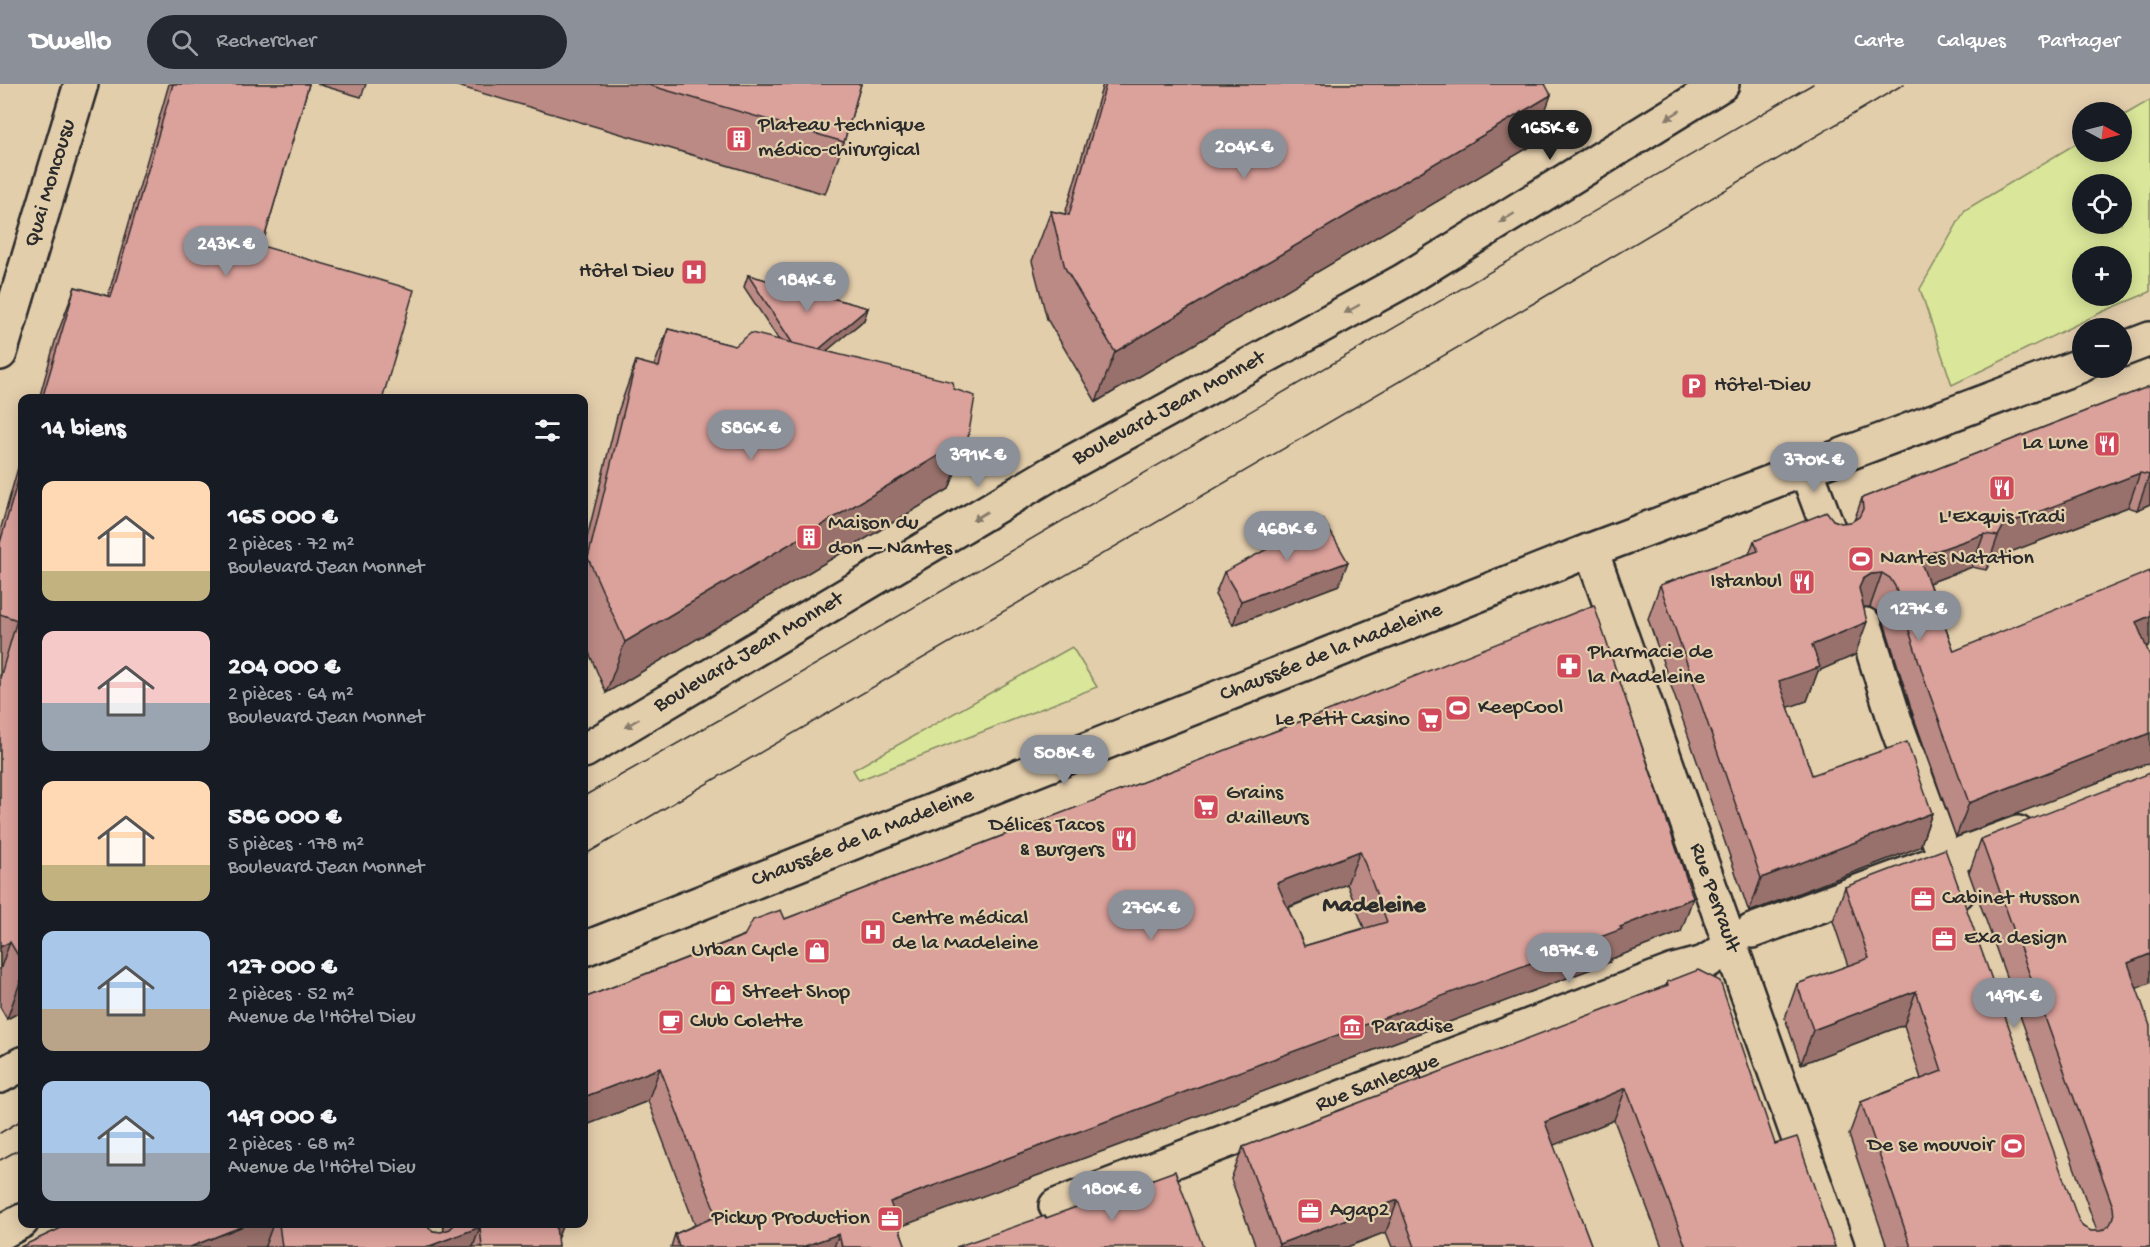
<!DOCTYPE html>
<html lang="fr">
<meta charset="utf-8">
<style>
body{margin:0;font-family:"Gochi Hand",sans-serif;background:#242831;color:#f1f3f6;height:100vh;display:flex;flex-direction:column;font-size:22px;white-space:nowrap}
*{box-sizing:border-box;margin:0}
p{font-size:20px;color:#9ea1a6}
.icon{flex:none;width:33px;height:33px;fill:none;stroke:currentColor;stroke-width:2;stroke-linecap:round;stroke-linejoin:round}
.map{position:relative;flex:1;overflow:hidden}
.side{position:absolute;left:18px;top:310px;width:570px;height:834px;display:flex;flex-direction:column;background:#171b24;border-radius:12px;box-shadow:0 3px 15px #0003}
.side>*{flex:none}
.needle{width:39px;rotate:97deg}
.tools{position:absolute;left:2072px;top:18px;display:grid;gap:12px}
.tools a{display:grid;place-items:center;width:60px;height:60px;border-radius:50%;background:#171b24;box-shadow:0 3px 15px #0003;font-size:30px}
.price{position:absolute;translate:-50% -51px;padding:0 14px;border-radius:21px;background:#8c9099;color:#fff;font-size:20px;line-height:39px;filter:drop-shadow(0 2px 3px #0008)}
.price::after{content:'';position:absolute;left:50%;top:36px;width:18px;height:14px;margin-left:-9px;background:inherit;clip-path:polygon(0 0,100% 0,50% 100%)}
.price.current{background:#222;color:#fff}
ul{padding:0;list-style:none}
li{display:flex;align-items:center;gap:18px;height:150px;padding:0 24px}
li span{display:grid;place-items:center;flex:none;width:168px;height:120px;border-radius:12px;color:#555}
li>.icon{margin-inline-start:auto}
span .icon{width:72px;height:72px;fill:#fffc;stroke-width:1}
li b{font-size:26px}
h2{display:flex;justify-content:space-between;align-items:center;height:72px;padding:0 24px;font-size:26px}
header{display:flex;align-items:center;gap:36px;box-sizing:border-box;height:84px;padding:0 30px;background:#8c9099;color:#fff}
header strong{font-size:28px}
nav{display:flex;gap:33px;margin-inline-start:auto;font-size:21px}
.search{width:420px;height:54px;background:#242831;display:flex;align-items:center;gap:15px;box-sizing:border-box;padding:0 21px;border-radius:33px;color:#9ea1a6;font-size:22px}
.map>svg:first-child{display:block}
</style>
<header>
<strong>Dwello</strong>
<div class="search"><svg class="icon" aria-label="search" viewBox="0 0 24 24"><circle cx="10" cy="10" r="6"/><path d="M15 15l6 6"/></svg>Rechercher</div>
<nav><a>Carte</a><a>Calques</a><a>Partager</a></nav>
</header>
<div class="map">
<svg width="2150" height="1163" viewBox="0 0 2150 1163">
<rect width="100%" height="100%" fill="#e3ceac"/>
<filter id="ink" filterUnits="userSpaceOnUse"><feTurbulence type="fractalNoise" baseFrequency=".0167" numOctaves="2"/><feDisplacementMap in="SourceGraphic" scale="12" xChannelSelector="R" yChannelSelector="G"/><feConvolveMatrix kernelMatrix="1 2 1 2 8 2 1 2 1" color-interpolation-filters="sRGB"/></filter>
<g filter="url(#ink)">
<!-- green -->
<g fill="#dae699" stroke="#828862" stroke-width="1.5" fill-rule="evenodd">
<path d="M2150,16v192l-48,20 -150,73 -32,-96 45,-79 117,-70v12h39v-35zM2082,100h39v40h-39zM2121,172v40h-39v-40z"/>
<polygon points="1072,563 1097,603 859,696 853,686"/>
</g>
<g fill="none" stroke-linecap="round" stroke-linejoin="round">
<defs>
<g id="minor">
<path id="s1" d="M0,269l81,-269"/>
<polyline points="1806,385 1832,455"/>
<path id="s2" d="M1591,466l246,697"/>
<polyline points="1865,541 1896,640 1958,808"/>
<polyline points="1752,847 2018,749"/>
<path id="s3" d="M1056,1122l618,-235 30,-8 26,-16"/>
</g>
<g id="major">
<polyline points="2121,266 2150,255"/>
<path id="s4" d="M584,667l468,-278 351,-192 319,-197"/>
<path id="s5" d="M584,865l1007,-399 491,-185"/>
<polyline points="0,992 22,980"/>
<polyline points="0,1149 22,1137"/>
</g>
</defs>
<!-- minor casing -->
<use href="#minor" stroke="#2b2b2b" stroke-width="38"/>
<!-- major casing -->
<use href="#major" stroke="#2b2b2b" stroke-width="38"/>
<!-- minor -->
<use href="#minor" stroke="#e3ceac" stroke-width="33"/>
<!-- major -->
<use href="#major" stroke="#e3ceac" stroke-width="33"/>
<!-- tram -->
<g stroke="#2b2b2b" stroke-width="1.5">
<polyline points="584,712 751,618 1813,0"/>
<polyline points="584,771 1541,215 1904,0"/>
<polyline points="0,1049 22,1036"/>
<polyline points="0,1076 22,1064"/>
</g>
</g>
<!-- wall -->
<g fill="#bc8a85" stroke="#2b2b2b" stroke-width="1.5" fill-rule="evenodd">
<polygon points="169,0 309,0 262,162 384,315 39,315 56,254 75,203 108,212"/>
<polygon points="317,0 366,0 361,13"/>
<polygon points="451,0 861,0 844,58 825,110"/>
<polygon points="1103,0 1545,0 1533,61 1096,318 1047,235 1032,177 1051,127 1065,130"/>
<polygon points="748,191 868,224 864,236 826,267 954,305 968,354 949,405 606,609 584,557 584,466 618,328 636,277 654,282 668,245 735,262 779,256 744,203"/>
<polygon points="2150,302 2150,420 2137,426 2128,423 1992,475 1986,486 1972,483 1929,499 1954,567 2150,561 2146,563 2143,681 1956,753 1914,634 1883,535 1878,528 1870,523 1864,523 1855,571 1818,587 1807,617 1788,623 1812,691 1932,729 1920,763 1749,828 1648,535 1660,501 1749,470 1754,457 1833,436 1841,439 1851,438 1854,437 1862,414"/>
<polygon points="22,370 22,927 7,935 0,923 0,447"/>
<polygon points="1224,488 1339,501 1233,541 1215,511"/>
<path d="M1315,632l366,216 -70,27 -1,3 -711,265 7,20h-235l4,-13 20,-9 -47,-124 -64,25v-128l201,-79zM1347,800l17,44 -60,18 -16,-38z"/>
<polygon points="1981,755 2137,904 2150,1163 1887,1163 1849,1051 1861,1018 1921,995 1904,941 1801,980 1785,934 1797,900 1848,882 1833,837 1845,803 2083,1143 2091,1147 2097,1147 1969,789"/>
<polygon points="1667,898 1775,1060 1835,1163 1662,1163 1614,1036 1553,1061 1592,1163 1392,1163 1386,1148 1347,1163 1256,1163 1231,1095 1243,1063 1666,902"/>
<polygon points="66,1140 425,1140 433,1147 441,1148 444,1147 443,1140 563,1140 557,1155 558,1163 265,1163 265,1162 59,1145"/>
</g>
<!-- shaded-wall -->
<g fill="#99716c" stroke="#2b2b2b" stroke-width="1.5">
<polygon points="1551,11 1533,61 1096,318 1115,268"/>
<polygon points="868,224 864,236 800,289 805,277"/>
<polygon points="968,354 949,405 606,609 625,558"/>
<polygon points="2140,389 2128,423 1992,475 1986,486 1998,452 2004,441"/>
<polygon points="2150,391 2150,420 2137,426 2149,392"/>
<polygon points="1984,450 1972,483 1907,507 1919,473"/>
<polygon points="1348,478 1339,501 1233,541 1241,517"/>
<polygon points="1882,489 1870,523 1859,523 1859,504 1863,495 1871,490"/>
<polygon points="2150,532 2150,561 2124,572 2136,538"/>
<polygon points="1867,538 1855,571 1818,587 1807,617 1766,631 1779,597 1812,561"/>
<polygon points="2150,649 2150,680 2143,681 1956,753 1969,719"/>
<polygon points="1932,729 1920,763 1749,828 1761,794"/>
<polygon points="1360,767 1347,800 1265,832 1277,799"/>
<polygon points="1693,814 1681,848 1611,875 1610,878 878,1151 890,1118 1620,843"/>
<polygon points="10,858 0,886 0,863"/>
<polygon points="2150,870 2150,899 2116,913 2128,879"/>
<polygon points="22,893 22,927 7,935"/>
<polygon points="1916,907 1904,941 1801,980 1813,946"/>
<polygon points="660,984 648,1017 584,1042 584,1013"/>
<polygon points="1626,1004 1614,1036 1533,1070 1545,1038"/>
<polygon points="1398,1116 1386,1148 1347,1163 1278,1163 1279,1160"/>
<polygon points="248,1140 273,1140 265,1162 263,1163 190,1163"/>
<polygon points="559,1140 563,1140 554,1163 556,1141"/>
<polygon points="480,1143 473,1163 427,1163"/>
<polygon points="839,1150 834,1163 802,1163"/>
</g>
<!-- building -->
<g fill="#dba19b" stroke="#2b2b2b" stroke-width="1.5" fill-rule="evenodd">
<polygon points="173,0 309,0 262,162 414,206 383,313 384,315 42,315 75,203 111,213"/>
<polygon points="645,0 861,0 844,58"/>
<polygon points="1106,0 1545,0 1551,11 1115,268 1065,184 1051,127 1069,131"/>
<polygon points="748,191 868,224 818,266 793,260"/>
<polygon points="668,245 735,262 751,249 953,298 954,305 975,312 968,354 625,558 588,474 636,277 659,283"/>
<polygon points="2150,302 2150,391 2140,389 2004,441 1998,452 1984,450 1919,473 1954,567 2150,487 2150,532 2136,538 2150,572 2150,649 1969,719 1926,600 1895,502 1890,494 1882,489 1871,490 1863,495 1859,504 1867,538 1812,561 1820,583 1779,597 1812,691 1907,658 1932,729 1761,794 1660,501 1758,467 1754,457 1827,428 1833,436 1841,439 1851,438 1859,433 1863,425 1862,414"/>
<polygon points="22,382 22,878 10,858 0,863 0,594 17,536 0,530 0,459"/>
<polygon points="1323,435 1348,478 1241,517 1224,488"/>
<path d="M1594,521l99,293 -73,29 2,2 -732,273 16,45h-64l-3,-13 -37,13h-123l-4,-13 42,-18 -57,-148 -76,29v-99l160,-62 9,-16 28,-10 4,9 530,-203zM1360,767l27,71 -83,24 -27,-63z"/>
<polygon points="2150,689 2150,870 2128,879 2150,942 2150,1163 1911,1163 1861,1018 1942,987 1916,907 1813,946 1797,900 1869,874 1845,803 1945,765 2078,1135 2083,1143 2091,1147 2101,1147 2109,1142 2114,1133 2113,1123 1981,755"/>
<polygon points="1698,886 1720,897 1775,1060 1797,1053 1835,1163 1686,1163 1626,1004 1545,1038 1592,1163 1415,1163 1398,1116 1279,1160 1243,1063 1668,901 1667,898"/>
<polygon points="1175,1087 1203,1163 956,1163 1045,1132 1046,1134"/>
<polygon points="66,1140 248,1140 190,1163 20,1163 59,1145"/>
<polygon points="279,1140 425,1140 433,1147 441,1148 450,1145 455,1140 559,1140 556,1141 558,1163 482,1163 480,1143 427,1163 282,1163"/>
</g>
<!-- one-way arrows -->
<defs><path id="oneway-solid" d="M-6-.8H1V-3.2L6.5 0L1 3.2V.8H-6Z" transform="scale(1.5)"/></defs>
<g fill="#877c6c">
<use href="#oneway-solid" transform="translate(1673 31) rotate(148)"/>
<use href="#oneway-solid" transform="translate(1507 134) rotate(148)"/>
<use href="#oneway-solid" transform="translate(1352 225) rotate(151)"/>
<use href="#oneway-solid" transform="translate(980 432) rotate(149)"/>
<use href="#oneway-solid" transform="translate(632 639) rotate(149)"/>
</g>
</g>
<!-- icons -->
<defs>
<symbol id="building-square" viewBox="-11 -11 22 22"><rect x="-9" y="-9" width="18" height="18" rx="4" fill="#d1495b" stroke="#e3ceac"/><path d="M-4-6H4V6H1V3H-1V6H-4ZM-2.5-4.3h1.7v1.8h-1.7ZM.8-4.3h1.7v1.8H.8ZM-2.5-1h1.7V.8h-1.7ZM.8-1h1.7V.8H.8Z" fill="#fff"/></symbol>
<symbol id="hospital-square" viewBox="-11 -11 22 22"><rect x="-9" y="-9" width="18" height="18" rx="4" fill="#d1495b" stroke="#e3ceac"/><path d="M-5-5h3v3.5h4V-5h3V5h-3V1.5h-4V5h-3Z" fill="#fff"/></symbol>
<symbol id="parking-square" viewBox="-11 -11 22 22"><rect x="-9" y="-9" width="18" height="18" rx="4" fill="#d1495b" stroke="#e3ceac"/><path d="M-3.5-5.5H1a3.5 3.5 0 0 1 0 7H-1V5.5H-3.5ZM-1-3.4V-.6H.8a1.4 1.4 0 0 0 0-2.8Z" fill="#fff"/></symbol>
<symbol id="restaurant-square" viewBox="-11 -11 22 22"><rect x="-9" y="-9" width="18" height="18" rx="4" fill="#d1495b" stroke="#e3ceac"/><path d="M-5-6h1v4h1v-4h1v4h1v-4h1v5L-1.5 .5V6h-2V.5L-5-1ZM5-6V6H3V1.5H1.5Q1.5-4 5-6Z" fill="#fff"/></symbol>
<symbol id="stadium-square" viewBox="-11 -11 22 22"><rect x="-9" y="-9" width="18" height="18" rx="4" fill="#d1495b" stroke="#e3ceac"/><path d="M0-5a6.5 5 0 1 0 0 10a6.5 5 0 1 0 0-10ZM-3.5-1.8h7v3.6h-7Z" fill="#fff"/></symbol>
<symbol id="pharmacy-square" viewBox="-11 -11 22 22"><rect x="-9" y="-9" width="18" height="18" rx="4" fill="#d1495b" stroke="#e3ceac"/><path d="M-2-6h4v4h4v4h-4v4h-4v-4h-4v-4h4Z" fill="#fff"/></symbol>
<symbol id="supermarket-square" viewBox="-11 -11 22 22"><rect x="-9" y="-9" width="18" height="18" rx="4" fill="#d1495b" stroke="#e3ceac"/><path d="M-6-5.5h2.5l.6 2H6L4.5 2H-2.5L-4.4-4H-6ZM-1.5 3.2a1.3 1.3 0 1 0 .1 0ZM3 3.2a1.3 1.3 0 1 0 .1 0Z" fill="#fff"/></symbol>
<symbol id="office-square" viewBox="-11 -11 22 22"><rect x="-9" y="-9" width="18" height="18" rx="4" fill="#d1495b" stroke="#e3ceac"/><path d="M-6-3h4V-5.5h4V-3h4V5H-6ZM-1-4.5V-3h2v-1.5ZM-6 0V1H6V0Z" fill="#fff"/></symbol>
<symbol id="shop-square" viewBox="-11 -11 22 22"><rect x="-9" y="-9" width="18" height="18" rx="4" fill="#d1495b" stroke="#e3ceac"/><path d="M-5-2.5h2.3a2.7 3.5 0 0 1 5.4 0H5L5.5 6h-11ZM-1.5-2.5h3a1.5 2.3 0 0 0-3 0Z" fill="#fff"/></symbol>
<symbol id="cafe-square" viewBox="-11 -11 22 22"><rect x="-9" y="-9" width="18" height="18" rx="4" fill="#d1495b" stroke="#e3ceac"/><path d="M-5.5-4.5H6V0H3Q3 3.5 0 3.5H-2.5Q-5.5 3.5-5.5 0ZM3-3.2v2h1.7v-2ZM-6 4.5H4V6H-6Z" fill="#fff"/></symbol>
<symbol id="museum-square" viewBox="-11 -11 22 22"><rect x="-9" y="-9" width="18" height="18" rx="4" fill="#d1495b" stroke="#e3ceac"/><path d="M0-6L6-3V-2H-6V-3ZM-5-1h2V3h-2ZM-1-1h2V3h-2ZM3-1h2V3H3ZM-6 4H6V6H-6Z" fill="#fff"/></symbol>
</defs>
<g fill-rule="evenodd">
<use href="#building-square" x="724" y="40" width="30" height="30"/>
<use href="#hospital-square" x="679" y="173" width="30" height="30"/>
<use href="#parking-square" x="1679" y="287" width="30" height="30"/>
<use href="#restaurant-square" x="2092" y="345" width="30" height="30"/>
<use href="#restaurant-square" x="1987" y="389" width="30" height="30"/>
<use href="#building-square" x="794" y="438" width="30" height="30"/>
<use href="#stadium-square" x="1846" y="460" width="30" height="30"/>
<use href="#restaurant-square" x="1787" y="483" width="30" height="30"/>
<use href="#pharmacy-square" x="1554" y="567" width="30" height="30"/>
<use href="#stadium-square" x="1443" y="609" width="30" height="30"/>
<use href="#supermarket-square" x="1415" y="621" width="30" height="30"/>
<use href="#supermarket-square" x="1191" y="708" width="30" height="30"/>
<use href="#restaurant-square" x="1109" y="740" width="30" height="30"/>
<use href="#office-square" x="1908" y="800" width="30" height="30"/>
<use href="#hospital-square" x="858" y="833" width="30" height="30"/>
<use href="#office-square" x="1929" y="840" width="30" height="30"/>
<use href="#shop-square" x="802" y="852" width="30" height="30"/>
<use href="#shop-square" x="708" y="894" width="30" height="30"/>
<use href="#cafe-square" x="656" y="923" width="30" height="30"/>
<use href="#museum-square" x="1337" y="928" width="30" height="30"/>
<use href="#stadium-square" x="1998" y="1047" width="30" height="30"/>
<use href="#office-square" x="1295" y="1112" width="30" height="30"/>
<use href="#office-square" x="875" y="1120" width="30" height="30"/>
</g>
<g text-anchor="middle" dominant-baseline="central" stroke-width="4.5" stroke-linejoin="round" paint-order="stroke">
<!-- poi labels -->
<g font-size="22" fill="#2b2b2b" stroke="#e3ceac" text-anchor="start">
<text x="758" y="42">Plateau technique<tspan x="758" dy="25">médico-chirurgical</tspan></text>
<text x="674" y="188" text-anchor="end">Hôtel Dieu</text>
<text x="1714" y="302">Hôtel-Dieu</text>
<text x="2088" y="360" text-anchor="end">La Lune</text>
<text x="2002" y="434" text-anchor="middle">L'Exquis Tradi</text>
<text x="828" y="440">Maison du<tspan x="828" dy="25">don – Nantes</tspan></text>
<text x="1880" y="475">Nantes Natation</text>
<text x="1782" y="498" text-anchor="end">Istanbul</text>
<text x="1588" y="569">Pharmacie de<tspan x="1588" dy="25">la Madeleine</tspan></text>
<text x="1478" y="624">KeepCool</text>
<text x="1410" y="636" text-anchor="end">Le Petit Casino</text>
<text x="1226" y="710">Grains<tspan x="1226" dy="25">d'ailleurs</tspan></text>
<text x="1104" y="742" text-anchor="end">Délices Tacos<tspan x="1104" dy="25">&amp; Burgers</tspan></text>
<text x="1942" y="815">Cabinet Husson</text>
<text x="892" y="835">Centre médical<tspan x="892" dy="25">de la Madeleine</tspan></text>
<text x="1964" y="855">Exa design</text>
<text x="798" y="867" text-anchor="end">Urban Cycle</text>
<text x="742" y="909">Street Shop</text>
<text x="690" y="938">Club Colette</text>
<text x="1372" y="943">Paradise</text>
<text x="1994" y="1062" text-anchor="end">De se mouvoir</text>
<text x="1330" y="1127">Agap2</text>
<text x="870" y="1135" text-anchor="end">Pickup Production</text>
</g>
<!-- street labels -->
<g font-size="22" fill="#2b2b2b" stroke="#e3ceac">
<text stroke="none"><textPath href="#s1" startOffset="177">Quai Moncousu</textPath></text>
<text stroke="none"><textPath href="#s4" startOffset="678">Boulevard Jean Monnet</textPath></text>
<text stroke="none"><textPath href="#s4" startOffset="192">Boulevard Jean Monnet</textPath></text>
<text stroke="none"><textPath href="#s5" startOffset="804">Chaussée de la Madeleine</textPath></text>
<text stroke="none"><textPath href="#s5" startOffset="300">Chaussée de la Madeleine</textPath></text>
<text stroke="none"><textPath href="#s2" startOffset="369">Rue Perrault</textPath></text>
<text stroke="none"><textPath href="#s3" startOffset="344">Rue Sanlecque</textPath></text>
</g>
<!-- neighbourhood labels -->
<g font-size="24" font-weight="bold" fill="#2b2b2b" stroke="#e3ceac">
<text x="1374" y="822">Madeleine</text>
</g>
</g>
</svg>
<div class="tools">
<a><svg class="needle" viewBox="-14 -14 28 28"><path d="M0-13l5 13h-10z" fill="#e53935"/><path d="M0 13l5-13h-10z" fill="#9ea1a6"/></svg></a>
<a><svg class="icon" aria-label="locate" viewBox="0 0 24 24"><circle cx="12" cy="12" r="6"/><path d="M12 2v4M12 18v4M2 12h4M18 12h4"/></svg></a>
<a>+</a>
<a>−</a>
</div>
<b class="price current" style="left:1550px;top:77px">165K €</b>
<b class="price" style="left:1244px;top:96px">204K €</b>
<b class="price" style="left:226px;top:193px">243K €</b>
<b class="price" style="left:807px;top:229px">184K €</b>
<b class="price" style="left:751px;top:377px">586K €</b>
<b class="price" style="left:978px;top:404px">391K €</b>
<b class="price" style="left:1814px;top:409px">370K €</b>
<b class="price" style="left:1287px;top:478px">468K €</b>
<b class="price" style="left:1919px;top:558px">127K €</b>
<b class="price" style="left:1064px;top:702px">508K €</b>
<b class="price" style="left:1151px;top:857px">276K €</b>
<b class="price" style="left:1569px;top:900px">187K €</b>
<b class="price" style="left:2014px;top:945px">149K €</b>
<b class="price" style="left:1112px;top:1138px">180K €</b>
<section class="side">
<h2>14 biens<svg class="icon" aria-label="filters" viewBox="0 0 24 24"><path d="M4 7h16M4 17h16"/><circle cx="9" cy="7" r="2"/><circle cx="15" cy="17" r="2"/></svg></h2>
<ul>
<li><span style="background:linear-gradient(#ffd9b3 75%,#c2b280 0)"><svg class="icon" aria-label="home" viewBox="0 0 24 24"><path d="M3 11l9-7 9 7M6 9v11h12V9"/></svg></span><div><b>165 000 €</b><p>2 pièces · 72 m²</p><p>Boulevard Jean Monnet</p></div></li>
<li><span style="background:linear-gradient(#f6c9c9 60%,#9aa5b1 0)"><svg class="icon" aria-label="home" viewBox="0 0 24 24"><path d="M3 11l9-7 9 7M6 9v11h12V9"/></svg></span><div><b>204 000 €</b><p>2 pièces · 64 m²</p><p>Boulevard Jean Monnet</p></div></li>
<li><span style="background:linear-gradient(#ffd9b3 70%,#c2b280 0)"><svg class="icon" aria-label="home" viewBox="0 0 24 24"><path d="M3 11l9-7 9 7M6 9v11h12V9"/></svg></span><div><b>586 000 €</b><p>5 pièces · 178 m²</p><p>Boulevard Jean Monnet</p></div></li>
<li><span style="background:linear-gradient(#a9c7e8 65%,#b9a48a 0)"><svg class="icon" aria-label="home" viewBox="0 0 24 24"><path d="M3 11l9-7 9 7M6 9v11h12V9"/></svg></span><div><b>127 000 €</b><p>2 pièces · 52 m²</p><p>Avenue de l'Hôtel Dieu</p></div></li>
<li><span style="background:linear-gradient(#a9c7e8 60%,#9aa5b1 0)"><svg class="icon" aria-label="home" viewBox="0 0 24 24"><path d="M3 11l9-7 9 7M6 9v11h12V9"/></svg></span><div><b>149 000 €</b><p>2 pièces · 68 m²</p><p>Avenue de l'Hôtel Dieu</p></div></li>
</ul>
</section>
</div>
